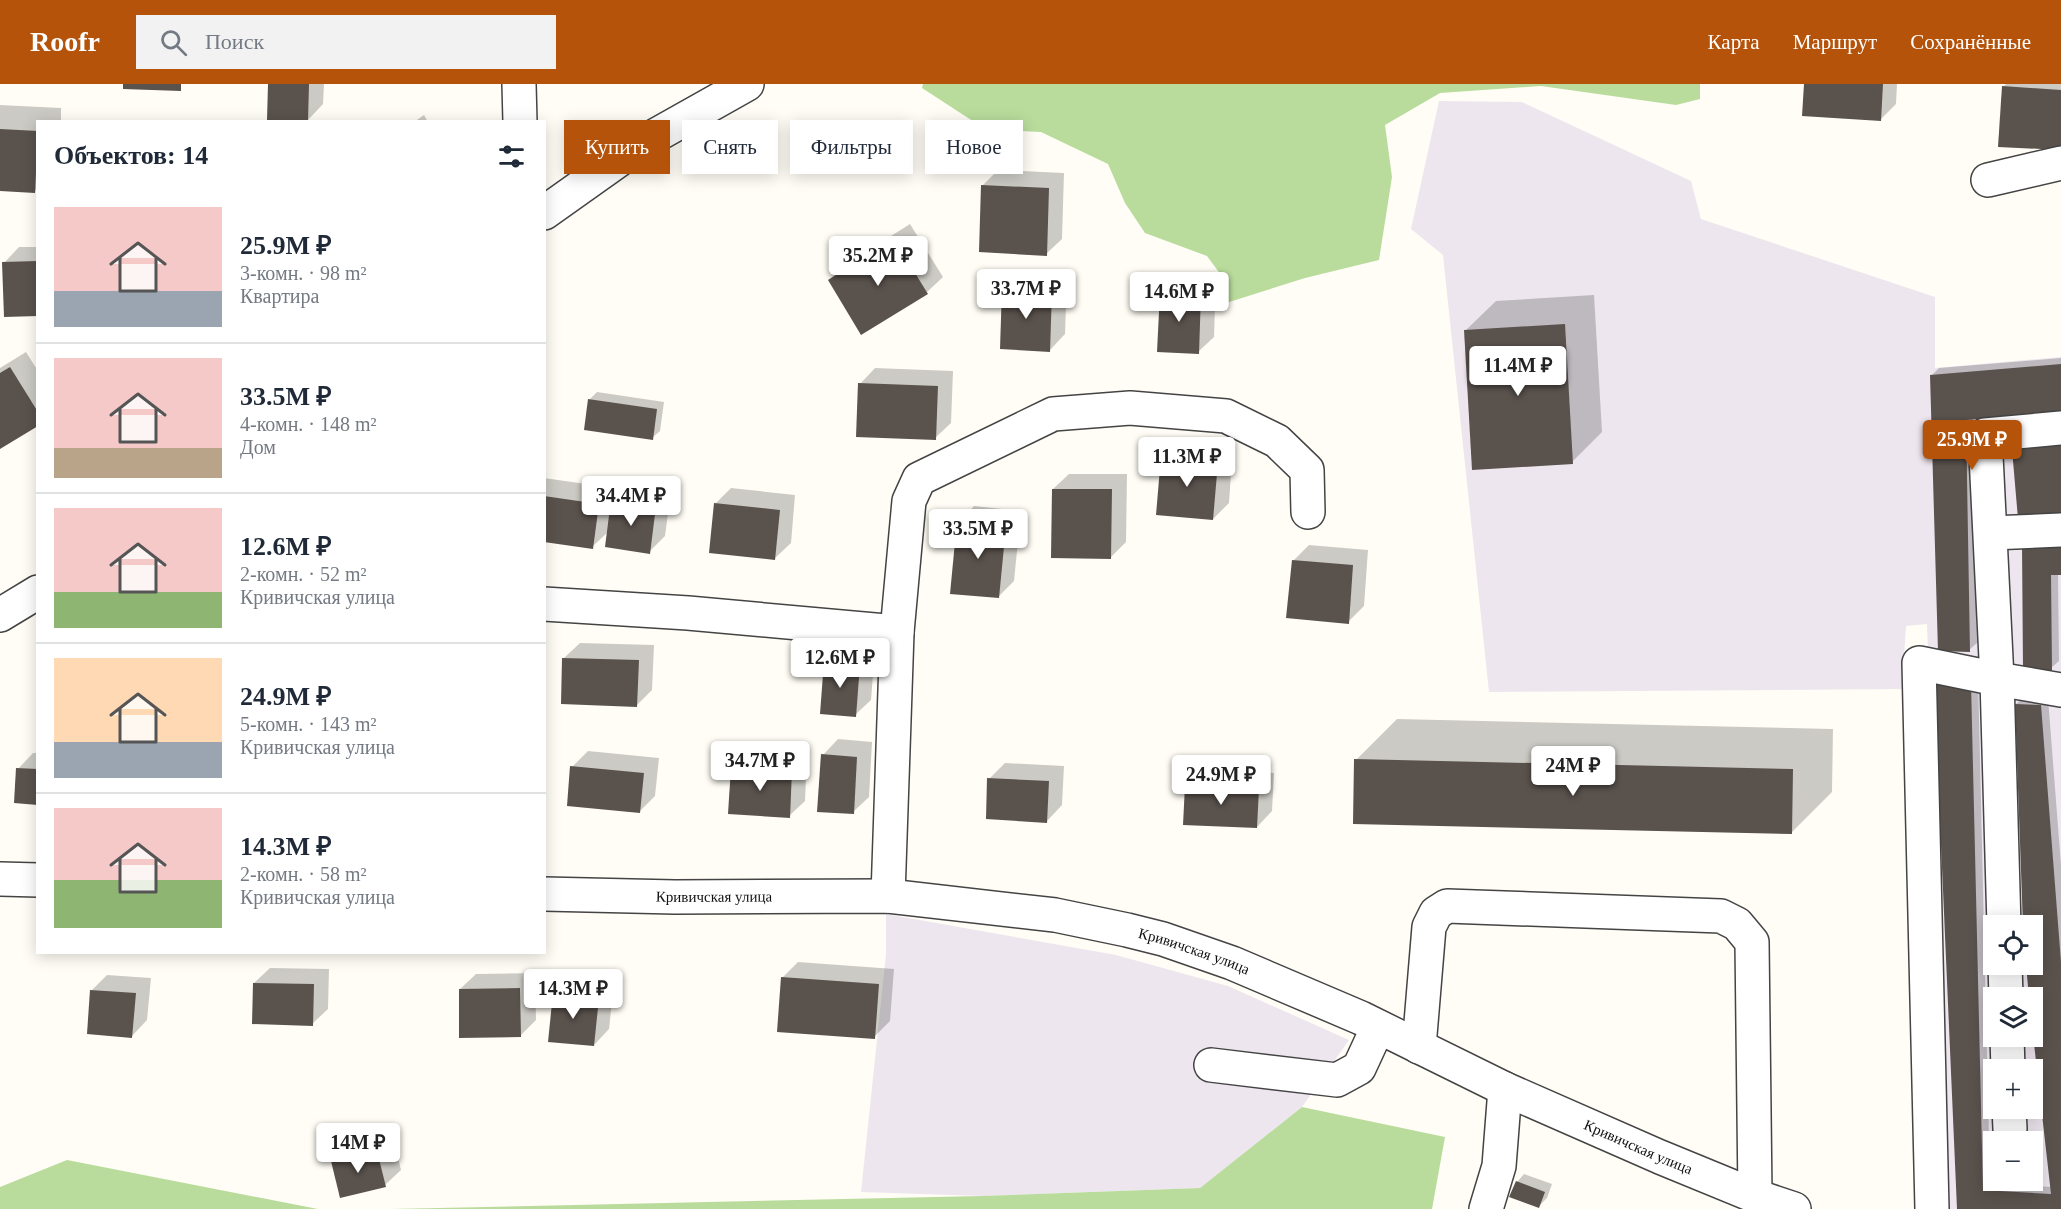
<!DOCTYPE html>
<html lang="ru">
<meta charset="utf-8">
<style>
body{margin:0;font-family:Georgia,serif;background:#f2f2f3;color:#1f2937;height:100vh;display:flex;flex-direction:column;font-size:22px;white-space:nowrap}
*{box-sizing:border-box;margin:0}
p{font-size:20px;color:#747a83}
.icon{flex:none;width:33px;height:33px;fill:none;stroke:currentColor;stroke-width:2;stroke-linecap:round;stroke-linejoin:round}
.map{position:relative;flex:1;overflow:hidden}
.drawer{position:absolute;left:36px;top:36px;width:510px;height:834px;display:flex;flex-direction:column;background:#fff;border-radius:0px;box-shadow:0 3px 15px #0003}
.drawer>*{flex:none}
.top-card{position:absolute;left:564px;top:36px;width:570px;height:54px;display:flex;gap:12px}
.controls{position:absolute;left:1983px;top:831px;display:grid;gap:12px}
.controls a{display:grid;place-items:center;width:60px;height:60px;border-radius:0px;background:#fff;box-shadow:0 3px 15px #0003;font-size:30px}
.price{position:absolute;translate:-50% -51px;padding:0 14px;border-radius:6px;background:#fff;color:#222;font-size:20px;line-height:39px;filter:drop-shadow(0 2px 3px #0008)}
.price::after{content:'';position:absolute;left:50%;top:36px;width:18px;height:14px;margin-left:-9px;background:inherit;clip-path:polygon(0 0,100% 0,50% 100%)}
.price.current{background:#b45309;color:#fff}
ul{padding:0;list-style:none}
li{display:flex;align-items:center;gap:18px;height:150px;padding:0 18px}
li+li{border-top:2px solid #e0e1e3}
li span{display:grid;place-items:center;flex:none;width:168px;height:120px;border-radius:0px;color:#555}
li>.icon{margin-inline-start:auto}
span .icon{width:72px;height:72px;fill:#fffc;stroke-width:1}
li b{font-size:26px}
h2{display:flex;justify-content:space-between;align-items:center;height:72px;padding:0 18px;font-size:26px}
.pill{padding:0 21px;border-radius:0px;background:#fff;box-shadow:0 3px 15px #0003;font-size:21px;line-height:54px}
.pill.current{background:#b45309;color:#fff}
header{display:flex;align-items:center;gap:36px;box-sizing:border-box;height:84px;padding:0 30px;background:#b45309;color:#fff}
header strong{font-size:28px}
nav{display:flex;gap:33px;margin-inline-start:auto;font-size:21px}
.search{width:420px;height:54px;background:#f2f2f3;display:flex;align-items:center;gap:15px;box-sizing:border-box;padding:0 21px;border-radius:0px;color:#747a83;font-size:22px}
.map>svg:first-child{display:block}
</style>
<header>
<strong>Roofr</strong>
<div class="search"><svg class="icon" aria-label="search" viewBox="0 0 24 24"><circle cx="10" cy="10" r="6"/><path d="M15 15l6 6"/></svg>Поиск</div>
<nav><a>Карта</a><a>Маршрут</a><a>Сохранённые</a></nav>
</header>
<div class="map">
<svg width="2061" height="1125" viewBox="0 0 2061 1125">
<rect width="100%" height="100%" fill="#fffdf5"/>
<!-- industrial -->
<g fill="#eee6ef" fill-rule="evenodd">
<path d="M1439,17l83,1 169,79 10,38 234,78v71l126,-11v852h-114l-20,-585 -21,2 -4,63 -413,3 -46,-437 -32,-26zM1994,842h38v38h-38zM1994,914h38v38h-38zM1994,986h38v38h-38zM1994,1058h38v38h-38z"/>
<polygon points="886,830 1116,871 1228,902 1349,956 1302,1023 1200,1104 982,1112 861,1108 886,870"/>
</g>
<!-- forest -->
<g fill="#b9dc9c">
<polygon points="923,0 1700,0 1700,15 1676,21 1541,2 1440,9 1385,41 1392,93 1379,176 1305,194 1226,219 1221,191 1207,172 1145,149 1125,119 1108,80 1041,48 985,45 922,4"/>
<polygon points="1302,1023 1445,1053 1432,1125 391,1125 982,1112 1200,1104"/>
<polygon points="67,1076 318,1125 0,1125 0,1103"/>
</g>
<!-- shadow -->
<g fill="#0003">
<polygon points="269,0 324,0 323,20 308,36"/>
<polygon points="1805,0 1897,0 1896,20 1880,36"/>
<polygon points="2006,0 2061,0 2061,65 2003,3"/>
<polygon points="0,21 61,24 61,38 38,38 38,104 35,107 0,105"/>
<polygon points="424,31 428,38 414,38"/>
<polygon points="998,86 1064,89 1062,155 1046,170 982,102"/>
<polygon points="910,140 943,193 927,208 862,249 829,196 845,181"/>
<polygon points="19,163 38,163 38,230 4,179"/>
<polygon points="1019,189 1067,191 1065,250 1050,266 1004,205"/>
<polygon points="1177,193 1216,194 1214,253 1198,268 1161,209"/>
<polygon points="1594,211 1602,348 1572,378 1466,246 1496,217"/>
<polygon points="26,268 38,287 38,340 0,364 0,284"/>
<polygon points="2061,274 2061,328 1973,334 1977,559 1969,566 1931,292 1939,284"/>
<polygon points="875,284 953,287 951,339 935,354 860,300"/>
<polygon points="597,308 664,318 660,347 652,354 590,315"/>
<polygon points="1178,357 1233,362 1229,419 1213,435 1163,373"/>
<polygon points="1069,390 1127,390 1126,458 1110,474 1053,405"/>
<polygon points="544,394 614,404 612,418 628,401 671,407 665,452 649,468 609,447 592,463 544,456"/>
<polygon points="731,404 795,411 791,459 775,474 715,420"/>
<polygon points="974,422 1021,427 1014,497 998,513 959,438"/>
<polygon points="1309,461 1368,466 1364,522 1348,538 1293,477"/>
<polygon points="2024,461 2061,490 2058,490 2059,577 2051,584"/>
<polygon points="580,559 654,561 652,606 637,621 564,574"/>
<polygon points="841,562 875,565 871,616 855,631 825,578"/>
<polygon points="1978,592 1990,1099 2052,1103 2032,880 2032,842 2016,620 2024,613 2048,614 2061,781 2061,1125 1958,1125 1936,602 1943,594"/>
<polygon points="1397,635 1833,645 1832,708 1791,749 1356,676"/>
<polygon points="838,655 872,658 869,713 853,728 823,671"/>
<polygon points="588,667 659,674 655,712 639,728 572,683"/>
<polygon points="748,668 807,671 805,717 789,732 732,683"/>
<polygon points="33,669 38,669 38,719 18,685"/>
<polygon points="1005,679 1064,682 1062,721 1047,737 989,695"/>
<polygon points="1202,686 1274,689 1272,727 1257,743 1186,702"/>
<polygon points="798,878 894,885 890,937 874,953 782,894"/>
<polygon points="270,884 329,885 328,925 312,940 254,899"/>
<polygon points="535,889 536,936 520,952 460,905 476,890"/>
<polygon points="107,891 151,894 147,936 132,952 92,906"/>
<polygon points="570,894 614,899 609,945 594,961 554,910"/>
<polygon points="393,1052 401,1086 385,1101 333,1078 349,1062"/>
<polygon points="1524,1090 1552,1100 1547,1114 1539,1122 1517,1098"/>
</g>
<!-- building -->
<g fill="#5a524d">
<polygon points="123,0 181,0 181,7 123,5"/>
<polygon points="268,0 309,0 308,37 267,36"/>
<polygon points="1804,0 1883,0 1881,37 1802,32"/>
<polygon points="2002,2 2061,6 2061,66 1998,63"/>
<polygon points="0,45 38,47 35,109 0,107"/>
<polygon points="981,101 1049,104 1047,172 979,168"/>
<polygon points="894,155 928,210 861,251 828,196"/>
<polygon points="38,177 38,232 4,233 2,178"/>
<polygon points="1002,204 1052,206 1050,268 1000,265"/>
<polygon points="1160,208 1201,209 1199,270 1157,268"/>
<polygon points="1565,240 1573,380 1472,386 1464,246"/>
<polygon points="2061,280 2061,329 1966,336 1970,568 1938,567 1930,291"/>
<polygon points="10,283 38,328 38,342 0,365 0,289"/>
<polygon points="858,299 938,302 936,356 856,353"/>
<polygon points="588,315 657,325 653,356 584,346"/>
<polygon points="2061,361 2061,431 2018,435 2012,365"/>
<polygon points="1161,372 1218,378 1213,436 1156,431"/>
<polygon points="1052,405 1112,405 1111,475 1051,474"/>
<polygon points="544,412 599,420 593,465 544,458"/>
<polygon points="611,416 656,422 650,470 605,463"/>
<polygon points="714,419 780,426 775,476 709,469"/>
<polygon points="957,437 1006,442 999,514 950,510"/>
<polygon points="2022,461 2061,461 2061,491 2051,491 2052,586 2023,586"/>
<polygon points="1292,476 1353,481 1349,540 1286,534"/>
<polygon points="562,574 639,576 637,623 561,620"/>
<polygon points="824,577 860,580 856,633 820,630"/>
<polygon points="1971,599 1983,1106 2051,1110 2032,942 2032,914 2029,914 2026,880 2032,880 2032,842 2023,842 2015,620 2041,621 2061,878 2061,1125 1957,1125 1934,601"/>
<polygon points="821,670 857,673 854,730 817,728"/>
<polygon points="1354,675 1793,685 1792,750 1353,740"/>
<polygon points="570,682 644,689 640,729 567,722"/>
<polygon points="731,683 792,686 790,734 728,730"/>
<polygon points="16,684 38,685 38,721 14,719"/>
<polygon points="987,694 1049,697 1047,739 986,735"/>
<polygon points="1185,701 1259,704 1257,744 1183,741"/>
<polygon points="781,893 879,900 875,955 777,948"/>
<polygon points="253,899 314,900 313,942 252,940"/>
<polygon points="520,904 521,953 459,954 459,905"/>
<polygon points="90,906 136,909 132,954 87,950"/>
<polygon points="553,909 599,914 594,962 548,958"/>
<polygon points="377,1067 386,1103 340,1114 331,1077"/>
<polygon points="1516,1097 1545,1108 1539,1124 1509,1113"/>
</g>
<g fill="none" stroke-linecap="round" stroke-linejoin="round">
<defs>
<g id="minor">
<polyline points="519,0 520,38"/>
<polyline points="1988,96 2061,79"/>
<polyline points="544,129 644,58 747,0"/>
<polyline points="1991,449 2061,446"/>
<polyline points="544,520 688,529 897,548"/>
<polyline points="0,531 38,508"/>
<polyline points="0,795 38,796"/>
<path id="s1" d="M544,810l131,3 213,-1 167,19 72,15 36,9 69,24 129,55 144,71 155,68 95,39 39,13"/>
<polyline points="888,812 897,548 909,417 919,395 1053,330 1130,324 1226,332 1277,357 1307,386 1308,428"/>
<polyline points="2004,842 1997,595 2061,606"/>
<polyline points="2005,880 2006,914"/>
<polyline points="2007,952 2008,986"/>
<polyline points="1419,963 1429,843 1436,829 1447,822 1721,832 1737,840 1752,858 1755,1112"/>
<polyline points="1211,981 1337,996 1359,984 1378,943"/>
<polyline points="2009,1024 2010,1045"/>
<polyline points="1486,1125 1499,1082 1505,1005"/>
<polyline points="1932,1125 1919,579 1997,595 1985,351 2061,344"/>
</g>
</defs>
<!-- minor casing -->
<use href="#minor" stroke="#444" stroke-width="36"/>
<!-- minor -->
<use href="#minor" stroke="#fff" stroke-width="33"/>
</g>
<g text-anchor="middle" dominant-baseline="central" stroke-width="6" stroke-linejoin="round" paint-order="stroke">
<!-- street labels -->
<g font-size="15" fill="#111" stroke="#fff">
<text stroke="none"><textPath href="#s1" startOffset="170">Кривичская улица</textPath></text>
<text stroke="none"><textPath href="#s1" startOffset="656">Кривичская улица</textPath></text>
<text stroke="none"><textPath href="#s1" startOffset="1142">Кривичская улица</textPath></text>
</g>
</g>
</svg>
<div class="controls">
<a><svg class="icon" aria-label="locate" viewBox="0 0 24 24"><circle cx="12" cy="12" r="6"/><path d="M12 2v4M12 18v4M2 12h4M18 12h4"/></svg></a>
<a><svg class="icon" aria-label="layers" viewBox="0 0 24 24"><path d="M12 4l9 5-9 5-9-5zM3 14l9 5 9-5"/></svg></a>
<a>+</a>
<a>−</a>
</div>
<b class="price" style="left:878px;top:203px">35.2M ₽</b>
<b class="price" style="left:1026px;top:236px">33.7M ₽</b>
<b class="price" style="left:1179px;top:239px">14.6M ₽</b>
<b class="price" style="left:1518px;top:313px">11.4M ₽</b>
<b class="price current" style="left:1972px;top:387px">25.9M ₽</b>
<b class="price" style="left:1187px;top:404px">11.3M ₽</b>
<b class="price" style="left:631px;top:443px">34.4M ₽</b>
<b class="price" style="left:978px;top:476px">33.5M ₽</b>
<b class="price" style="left:840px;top:605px">12.6M ₽</b>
<b class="price" style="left:760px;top:708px">34.7M ₽</b>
<b class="price" style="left:1573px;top:713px">24M ₽</b>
<b class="price" style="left:1221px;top:722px">24.9M ₽</b>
<b class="price" style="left:573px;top:936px">14.3M ₽</b>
<b class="price" style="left:358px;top:1090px">14M ₽</b>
<div class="top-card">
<a class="pill current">Купить</a>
<a class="pill">Снять</a>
<a class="pill">Фильтры</a>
<a class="pill">Новое</a>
</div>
<section class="drawer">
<h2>Объектов: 14<svg class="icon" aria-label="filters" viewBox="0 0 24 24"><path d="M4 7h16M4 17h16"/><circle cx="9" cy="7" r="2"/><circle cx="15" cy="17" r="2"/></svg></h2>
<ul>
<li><span style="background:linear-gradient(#f6c9c9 70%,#9aa5b1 0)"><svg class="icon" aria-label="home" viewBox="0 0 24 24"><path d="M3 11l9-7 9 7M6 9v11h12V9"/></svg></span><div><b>25.9M ₽</b><p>3-комн. · 98 m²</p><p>Квартира</p></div></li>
<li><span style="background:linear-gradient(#f6c9c9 75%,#b9a48a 0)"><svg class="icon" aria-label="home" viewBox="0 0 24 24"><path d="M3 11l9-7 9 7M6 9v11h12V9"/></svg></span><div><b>33.5M ₽</b><p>4-комн. · 148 m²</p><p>Дом</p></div></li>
<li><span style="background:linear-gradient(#f6c9c9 70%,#8fb573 0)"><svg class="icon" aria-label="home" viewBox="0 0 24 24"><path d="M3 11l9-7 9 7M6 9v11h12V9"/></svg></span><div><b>12.6M ₽</b><p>2-комн. · 52 m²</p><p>Кривичская улица</p></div></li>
<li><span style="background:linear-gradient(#ffd9b3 70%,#9aa5b1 0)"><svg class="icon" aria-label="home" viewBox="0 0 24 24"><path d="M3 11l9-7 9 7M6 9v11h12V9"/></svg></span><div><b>24.9M ₽</b><p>5-комн. · 143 m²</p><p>Кривичская улица</p></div></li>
<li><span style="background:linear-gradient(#f6c9c9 60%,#8fb573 0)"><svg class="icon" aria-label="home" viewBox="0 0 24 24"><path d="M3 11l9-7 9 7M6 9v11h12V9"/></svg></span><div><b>14.3M ₽</b><p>2-комн. · 58 m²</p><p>Кривичская улица</p></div></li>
</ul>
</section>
</div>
